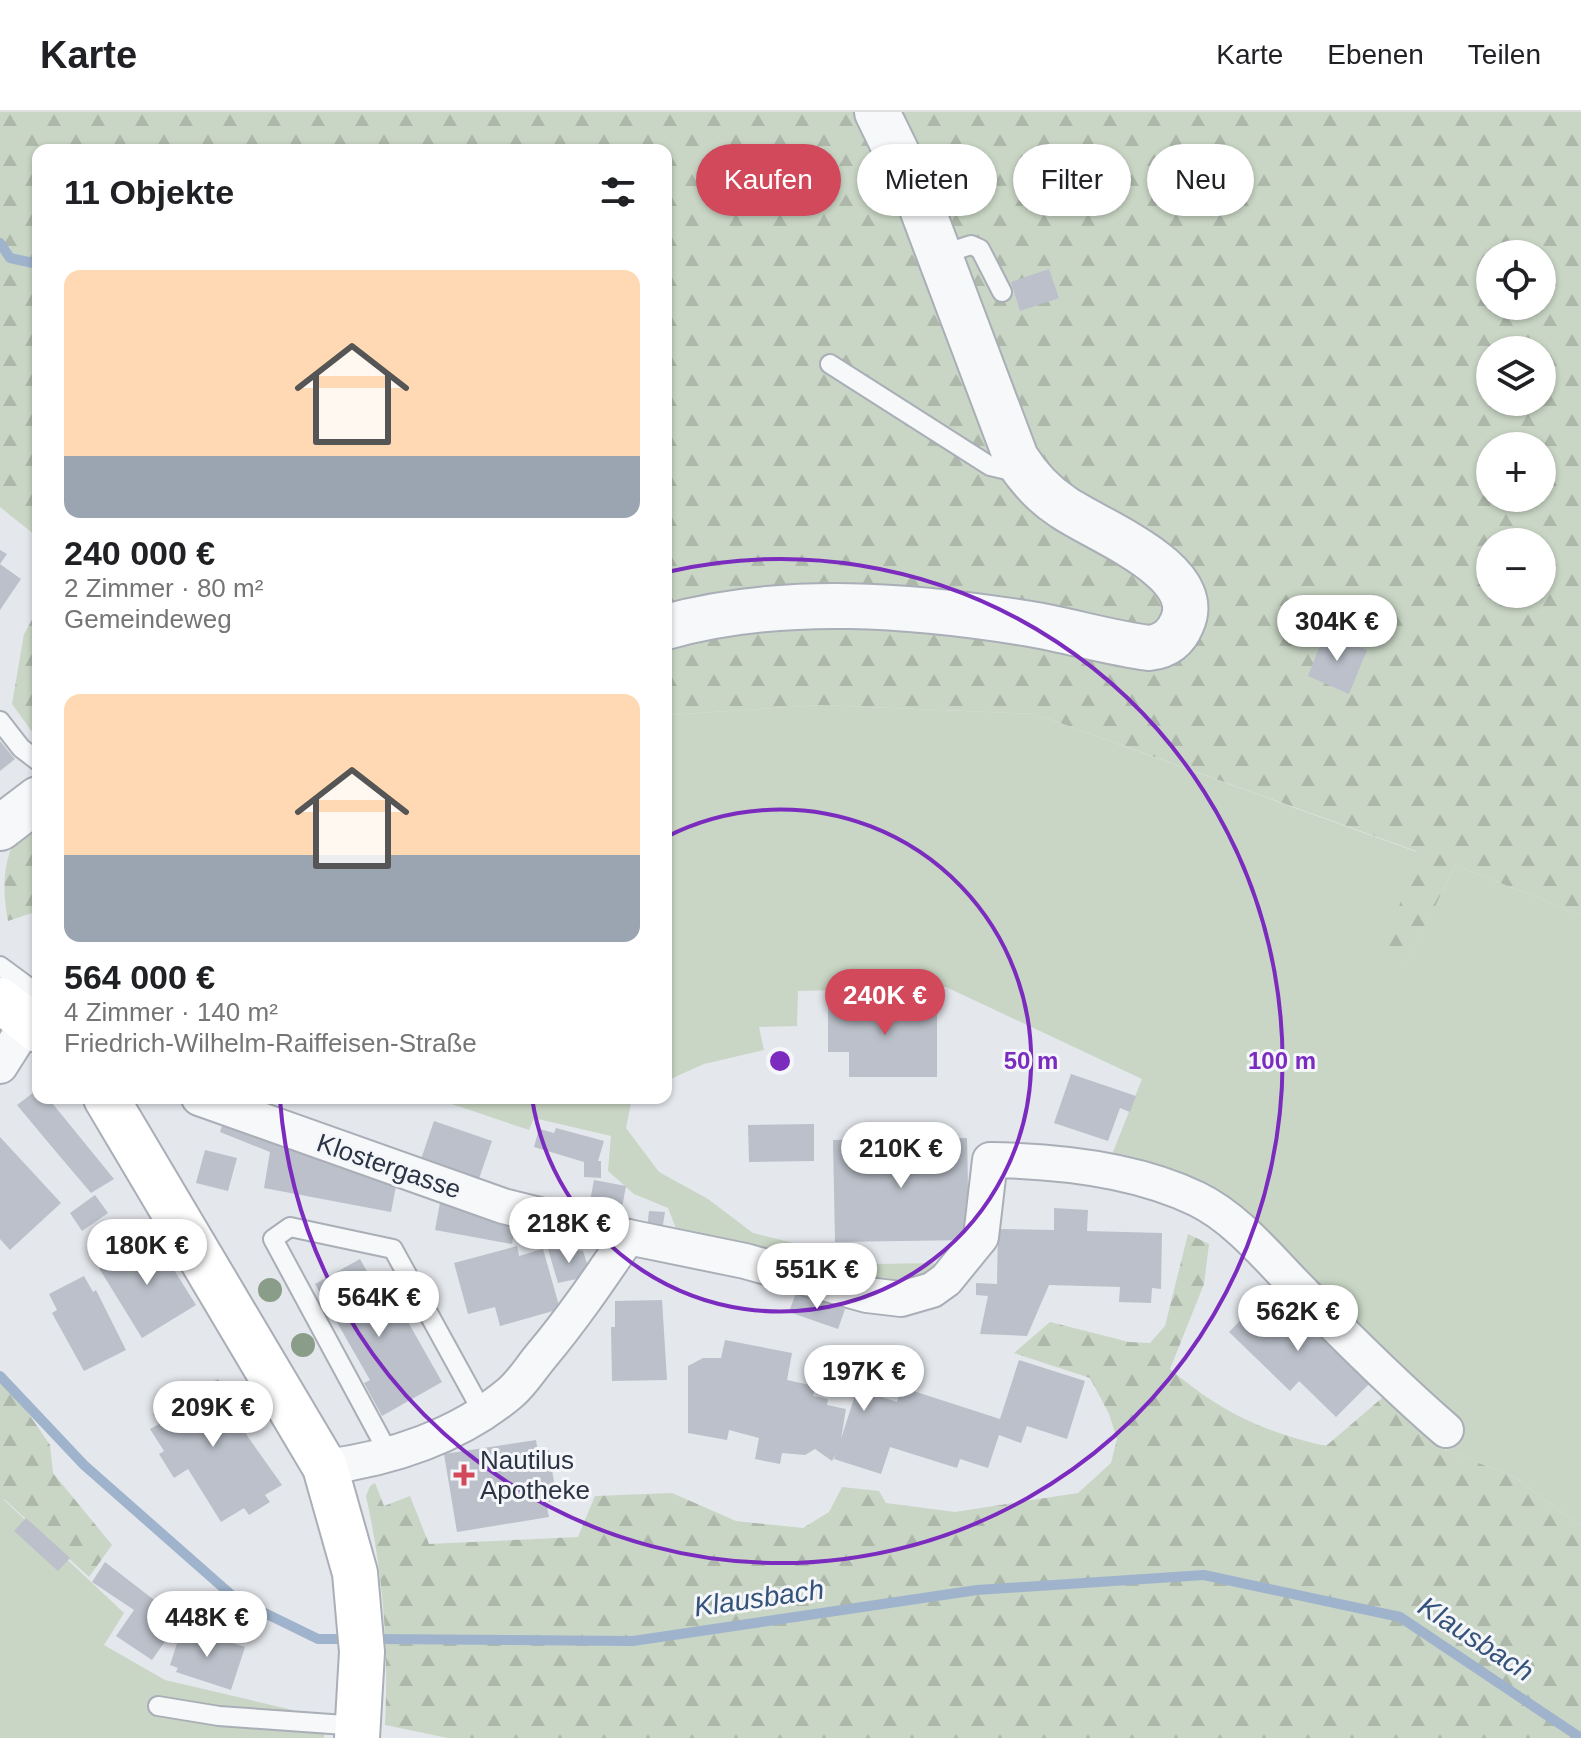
<!DOCTYPE html>
<html lang="de">
<meta charset="utf-8">
<style>
body{margin:0;font-family:Helvetica,sans-serif;background:#f2f2f2;color:#202124;height:100vh;display:flex;flex-direction:column;font-size:30px;white-space:nowrap}
*{box-sizing:border-box;margin:0}
p{font-size:26px;color:#757577}
.icon{flex:none;width:44px;height:44px;fill:none;stroke:currentColor;stroke-width:2;stroke-linecap:round;stroke-linejoin:round}
.map{position:relative;flex:1;overflow:hidden}
.panel{position:absolute;left:32px;top:32px;width:640px;height:960px;display:flex;flex-direction:column;background:#fff;border-radius:16px;box-shadow:0 2px 6px #0004}
.panel>*{flex:none}
.guide{position:absolute;left:696px;top:32px;width:760px;height:72px;display:flex;gap:16px}
.fabs{position:absolute;left:1476px;top:128px;display:grid;gap:16px}
.fabs a{display:grid;place-items:center;width:80px;height:80px;border-radius:50%;background:#fff;box-shadow:0 2px 6px #0004;font-size:40px}
.price{position:absolute;translate:-50% -68px;padding:0 18px;border-radius:28px;background:#fff;color:#222;font-size:26px;line-height:52px;filter:drop-shadow(0 2px 4px #0008)}
.price::after{content:'';position:absolute;left:50%;top:48px;width:24px;height:18px;margin-left:-12px;background:inherit;clip-path:polygon(0 0,100% 0,50% 100%)}
.price.current{background:#d1495b;color:#fff}
ul{padding:0;list-style:none}
li{display:grid;align-content:center;gap:16px;height:424px;padding:0 32px}
li span{display:grid;place-items:center;height:248px;border-radius:16px;color:#555}
li>.icon{margin-inline-start:auto}
span .icon{width:144px;height:144px;fill:#fffc;stroke-width:1}
li b{font-size:34px}
h2{display:flex;justify-content:space-between;align-items:center;height:96px;padding:0 32px;font-size:34px}
.pill{padding:0 28px;border-radius:36px;background:#fff;box-shadow:0 2px 6px #0004;font-size:28px;line-height:72px}
.pill.current{background:#d1495b;color:#fff}
header{display:flex;align-items:center;gap:48px;box-sizing:border-box;height:112px;padding:0 40px;background:#fff;border-bottom:2px solid #e0e0e0}
header strong{font-size:38px}
nav{display:flex;gap:44px;margin-inline-start:auto;font-size:28px}
.map>svg:first-child{display:block}
</style>
<header>
<strong>Karte</strong>
<nav><a>Karte</a><a>Ebenen</a><a>Teilen</a></nav>
</header>
<div class="map">
<svg width="1581" height="1626" viewBox="0 0 1581 1626">
<defs>
<pattern id="forest-firs" width="22" height="20" patternUnits="userSpaceOnUse" patternTransform="scale(2)"><rect width="22" height="20" fill="#c9d6c5"/><path d="M5 1l3.5 6h-7zM16 11l3.5 6h-7z" fill="#adb8ab"/></pattern>
</defs>
<rect width="100%" height="100%" fill="#e4e7ec"/>
<!-- grass -->
<g fill="#c9d6c5">
<polygon points="821,593 1035,602 1417,740 1383,850 1404,858 1455,753 1581,803 1581,1414 1514,1365 1446,1338 1464,1317 1400,1262 1215,1086 1109,1050 1142,967 946,875 798,879 797,914 759,915 764,938 704,952 666,969 666,603"/>
<polygon points="434,986 632,986 626,1016 659,1060 708,1087 753,1121 878,1152 933,1151 945,1158 894,1172 679,1124 668,1096 634,1082 608,1059 611,1024 534,1006 529,1018"/>
<polygon points="3,1387 124,1501 104,1533 165,1568 327,1606 324,1626 0,1626 0,1391"/>
</g>
<!-- forest -->
<g fill="url(#forest-firs)" fill-rule="evenodd">
<path d="M0,0h1581v803l-126,-50 -51,106 -22,-8 34,-112 -381,-137 -214,-9 -155,10v-565h-628v408l-3,-23 -35,-28zM1490,142h52v52h-52zM1490,238h52v52h-52zM1490,334h52v52h-52zM1490,430h52v52h-52z"/>
<polygon points="38,497 38,628 12,592 24,522"/>
<path d="M38,699v100l-30,10c-8,-41 -4,-82 30,-110z"/>
<path d="M1188,1122l21,10 -5,40 -34,85c51,43 91,62 156,77l63,-54 57,58 68,27 67,49v212h-1133l-63,-13c4,-78 -2,-152 -19,-229l4,-10 5,-3 9,23 26,-10 19,48 149,-7 17,-41 77,-3 64,28 67,7 26,-16 13,-25 37,4 7,12 69,9 123,-19 33,-30 6,-24 -8,-25 -19,-36 -76,-25 36,-31 79,20 21,1 15,-17z"/>
<polygon points="0,1260 50,1333 53,1361 112,1433 89,1465 4,1387 0,1391"/>
</g>
<g fill="none" stroke-linecap="round" stroke-linejoin="round">
<!-- stream -->
<g stroke="#9fb4cc" stroke-width="10">
<polyline points="0,131 10,146 38,152"/>
<polyline points="0,1264 84,1353 236,1487 318,1527 352,1527"/>
<polyline points="372,1527 633,1529 977,1478 1204,1463 1400,1505 1581,1626"/>
</g>
</g>
<!-- building -->
<g fill="#bbc0ca">
<polygon points="1049,157 1059,186 1020,199 1011,170"/>
<polygon points="0,438 7,442 0,452 21,467 0,498"/>
<polygon points="1325,521 1367,538 1349,582 1308,564"/>
<polygon points="0,629 15,647 0,659"/>
<polygon points="828,888 937,889 937,965 849,965 849,940 828,940"/>
<polygon points="1071,962 1136,984 1130,1000 1120,996 1108,1029 1054,1011"/>
<polygon points="38,977 38,986 48,986 114,1067 91,1081 52,1035 17,993"/>
<polygon points="227,999 399,1059 391,1100 264,1076 270,1040 220,1020"/>
<polygon points="434,1009 492,1029 475,1078 417,1059"/>
<polygon points="814,1012 814,1049 749,1050 748,1013"/>
<polygon points="556,1016 604,1029 598,1049 601,1049 601,1066 584,1065 584,1050 534,1035 539,1017 554,1021"/>
<polygon points="0,1025 61,1091 10,1138 0,1127"/>
<polygon points="967,1026 969,1128 835,1130 833,1028"/>
<polygon points="205,1038 237,1046 228,1079 196,1071"/>
<polygon points="594,1068 626,1074 619,1112 587,1105"/>
<polygon points="95,1083 108,1101 82,1119 70,1101"/>
<polygon points="441,1085 518,1099 512,1132 435,1118"/>
<polygon points="1054,1096 1088,1098 1087,1119 1162,1121 1161,1177 1152,1176 1151,1191 1119,1190 1120,1175 1049,1173 1027,1224 980,1222 988,1184 976,1183 976,1171 997,1172 998,1117 1054,1118"/>
<polygon points="649,1099 665,1100 662,1119 647,1117"/>
<polygon points="152,1123 196,1193 142,1226 99,1156"/>
<polygon points="517,1134 519,1144 543,1137 560,1197 500,1214 495,1195 468,1202 454,1151"/>
<polygon points="548,1137 583,1139 591,1164 558,1171"/>
<polygon points="360,1147 390,1200 399,1194 442,1270 382,1304 364,1271 370,1268 315,1172"/>
<polygon points="84,1164 93,1180 96,1178 126,1238 84,1259 52,1201 57,1198 49,1182"/>
<polygon points="1272,1176 1370,1271 1336,1305 1299,1269 1290,1279 1229,1220"/>
<polygon points="796,1181 845,1197 838,1217 789,1200"/>
<polygon points="662,1188 667,1268 612,1269 611,1215 615,1215 615,1189"/>
<polygon points="725,1228 792,1241 787,1268 815,1274 813,1284 828,1287 827,1293 846,1297 841,1327 857,1277 897,1290 901,1275 1000,1307 1019,1248 1085,1269 1067,1327 1027,1314 1021,1331 999,1323 988,1356 960,1347 957,1356 890,1335 881,1362 834,1347 836,1342 832,1349 815,1337 805,1343 782,1341 780,1352 755,1347 759,1326 729,1318 727,1328 688,1321 688,1254 703,1246 721,1246"/>
<polygon points="218,1267 241,1305 238,1307 248,1325 282,1373 265,1383 270,1390 249,1403 244,1396 221,1410 188,1357 174,1366 159,1342 164,1339 150,1317 159,1312 153,1302 160,1298 156,1292 192,1269 198,1279"/>
<polygon points="536,1328 538,1340 549,1338 557,1389 546,1390 549,1405 457,1420 444,1342"/>
<polygon points="26,1406 70,1446 58,1459 14,1419"/>
<polygon points="105,1450 180,1508 152,1548 116,1524 134,1498 92,1470"/>
<polygon points="190,1518 245,1535 231,1578 176,1560 178,1556 170,1553 181,1519 189,1521"/>
</g>
<g fill="none" stroke-linecap="round" stroke-linejoin="round">
<defs>
<g id="service">
<polyline points="940,143 971,133 980,137 1002,180"/>
<polyline points="830,252 990,354 1020,361"/>
<polyline points="0,609 21,636 38,649"/>
<polyline points="0,854 38,882"/>
<polyline points="389,1342 273,1127 290,1115 393,1137 482,1299"/>
<polyline points="158,1594 219,1604 359,1614"/>
</g>
<g id="minor">
<polyline points="0,954 28,910"/>
<polyline points="199,986 503,1094 628,1125"/>
<path d="M325,1355c65,-8 134,-31 185,-74 12,-10 21,-25 31,-37 32,-38 59,-78 87,-119l117,24 122,34 34,4 31,-9 14,-10 35,-43 9,-77c68,1 145,9 207,39 41,20 73,61 104,92 47,48 94,95 145,139"/>
</g>
<g id="tertiary">
<path d="M666,515c118,-33 250,-22 370,-2 38,7 75,18 113,23 16,-2 27,-10 33,-25 24,-52 -86,-93 -119,-116 -20,-13 -35,-30 -47,-49l-101,-268 -38,-78"/>
<polyline points="0,716 38,687"/>
</g>
<g id="secondary">
<polyline points="0,888 38,918"/>
<polyline points="106,986 325,1355 355,1461 362,1540 357,1626"/>
</g>
</defs>
<!-- service casing -->
<use href="#service" stroke="#a9aeb7" stroke-width="22"/>
<!-- minor casing -->
<use href="#minor" stroke="#a9aeb7" stroke-width="38"/>
<!-- tertiary casing -->
<use href="#tertiary" stroke="#a9aeb7" stroke-width="48"/>
<!-- secondary casing -->
<use href="#secondary" stroke="#a9aeb7" stroke-width="48"/>
<!-- service -->
<use href="#service" stroke="#f7f8fa" stroke-width="18"/>
<!-- minor -->
<use href="#minor" stroke="#f7f8fa" stroke-width="34"/>
<!-- tertiary -->
<use href="#tertiary" stroke="#f7f8fa" stroke-width="44"/>
<!-- secondary -->
<use href="#secondary" stroke="#fff" stroke-width="44"/>
</g>
<!-- trees -->
<g fill="#899d89">
<circle cx="270" cy="1178" r="12"/>
<circle cx="303" cy="1233" r="12"/>
</g>
<!-- distance rings -->
<g fill="none" stroke="#7b2cbf" stroke-width="4">
<path d="M666 725A251 251 0 1 1 532 986"/>
<path d="M667 460A502 502 0 1 1 280 988"/>
</g>
<!-- markers -->
<path fill="#d1495b" stroke="#f4f6f9" stroke-width="3" d="M460 1351h8v8h8v8h-8v8h-8v-8h-8v-8h8z"/>
<g text-anchor="middle" dominant-baseline="central" stroke-width="6" stroke-linejoin="round" paint-order="stroke">
<!-- street labels -->
<g font-size="26" fill="#2b3445" stroke="#f4f6f9">
<text transform="translate(389 1054) rotate(19)">Klostergasse</text>
</g>
<!-- poi labels -->
<g font-size="26" fill="#2b3445" stroke="#f4f6f9" text-anchor="start">
<text x="480" y="1348">Nautilus<tspan x="480" dy="30">Apotheke</tspan></text>
</g>
<!-- water labels -->
<g font-size="28" font-style="italic" fill="#34527a" stroke="#f4f6f9">
<text transform="translate(759 1486) rotate(-8)">Klausbach</text>
<text transform="translate(1476 1527) rotate(33)">Klausbach</text>
</g>
</g>
<circle cx="780" cy="949" r="12" fill="#7b2cbf" stroke="#f4f6f9" stroke-width="4"/>
<g font-size="24" text-anchor="middle" font-weight="bold" fill="#7b2cbf" stroke="#f4f6f9" stroke-width="6" stroke-linejoin="round" paint-order="stroke">
<text x="1031" y="957">50 m</text>
<text x="1282" y="957">100 m</text>
</g>
</svg>
<div class="fabs">
<a><svg class="icon" aria-label="locate" viewBox="0 0 24 24"><circle cx="12" cy="12" r="6"/><path d="M12 2v4M12 18v4M2 12h4M18 12h4"/></svg></a>
<a><svg class="icon" aria-label="layers" viewBox="0 0 24 24"><path d="M12 4l9 5-9 5-9-5zM3 14l9 5 9-5"/></svg></a>
<a>+</a>
<a>−</a>
</div>
<b class="price" style="left:1337px;top:551px">304K €</b>
<b class="price current" style="left:885px;top:925px">240K €</b>
<b class="price" style="left:901px;top:1078px">210K €</b>
<b class="price" style="left:569px;top:1153px">218K €</b>
<b class="price" style="left:147px;top:1175px">180K €</b>
<b class="price" style="left:817px;top:1199px">551K €</b>
<b class="price" style="left:379px;top:1227px">564K €</b>
<b class="price" style="left:1298px;top:1241px">562K €</b>
<b class="price" style="left:864px;top:1301px">197K €</b>
<b class="price" style="left:213px;top:1337px">209K €</b>
<b class="price" style="left:207px;top:1547px">448K €</b>
<div class="guide">
<a class="pill current">Kaufen</a>
<a class="pill">Mieten</a>
<a class="pill">Filter</a>
<a class="pill">Neu</a>
</div>
<section class="panel">
<h2>11 Objekte<svg class="icon" aria-label="filters" viewBox="0 0 24 24"><path d="M4 7h16M4 17h16"/><circle cx="9" cy="7" r="2"/><circle cx="15" cy="17" r="2"/></svg></h2>
<ul>
<li><span style="background:linear-gradient(#ffd9b3 75%,#9aa5b1 0)"><svg class="icon" aria-label="home" viewBox="0 0 24 24"><path d="M3 11l9-7 9 7M6 9v11h12V9"/></svg></span><div><b>240 000 €</b><p>2 Zimmer · 80 m²</p><p>Gemeindeweg</p></div></li>
<li><span style="background:linear-gradient(#ffd9b3 65%,#9aa5b1 0)"><svg class="icon" aria-label="home" viewBox="0 0 24 24"><path d="M3 11l9-7 9 7M6 9v11h12V9"/></svg></span><div><b>564 000 €</b><p>4 Zimmer · 140 m²</p><p>Friedrich-Wilhelm-Raiffeisen-Straße</p></div></li>
</ul>
</section>
</div>
